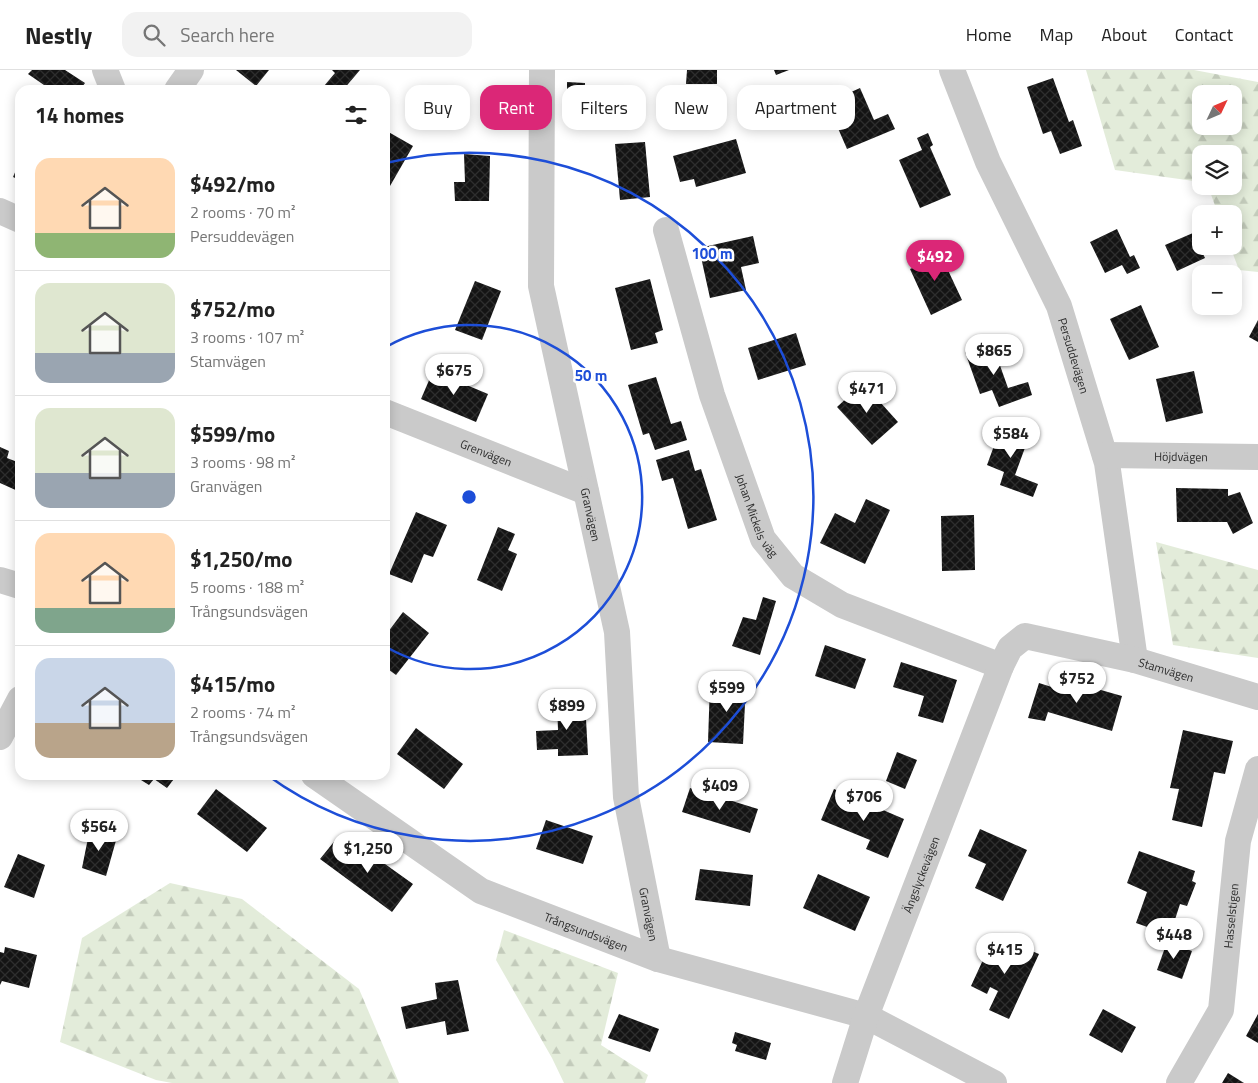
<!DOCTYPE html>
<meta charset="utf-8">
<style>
body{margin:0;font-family:"Titillium Web",sans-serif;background:#f2f2f2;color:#222;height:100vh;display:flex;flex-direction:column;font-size:19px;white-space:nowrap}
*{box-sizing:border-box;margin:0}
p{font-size:16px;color:#767676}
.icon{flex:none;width:28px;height:28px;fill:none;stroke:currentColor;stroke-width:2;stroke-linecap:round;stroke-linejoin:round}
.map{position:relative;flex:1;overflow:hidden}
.sheet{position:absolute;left:15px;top:15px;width:375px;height:695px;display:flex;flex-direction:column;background:#fff;border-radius:15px;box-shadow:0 2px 12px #0003}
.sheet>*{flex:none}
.hud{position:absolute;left:405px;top:15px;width:475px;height:45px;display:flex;gap:10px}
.needle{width:32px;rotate:46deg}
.controls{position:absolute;left:1192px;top:15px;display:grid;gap:10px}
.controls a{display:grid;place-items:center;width:50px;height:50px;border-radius:10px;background:#fff;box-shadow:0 2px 12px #0003;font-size:25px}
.price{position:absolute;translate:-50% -42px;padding:0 11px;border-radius:18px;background:#fff;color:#222;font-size:16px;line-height:32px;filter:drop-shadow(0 1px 2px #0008)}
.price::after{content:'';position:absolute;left:50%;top:30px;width:15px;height:11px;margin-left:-8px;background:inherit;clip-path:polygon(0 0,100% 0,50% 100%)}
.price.active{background:#db2777;color:#fff}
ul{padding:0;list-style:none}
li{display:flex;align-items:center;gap:15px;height:125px;padding:0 20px}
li+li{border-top:1px solid #e0e0e0}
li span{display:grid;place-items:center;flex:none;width:140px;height:100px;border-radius:15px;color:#555}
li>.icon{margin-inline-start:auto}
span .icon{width:60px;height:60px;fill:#fffc;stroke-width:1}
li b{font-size:21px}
h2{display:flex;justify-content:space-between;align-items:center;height:60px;padding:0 20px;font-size:21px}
.tag{padding:0 18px;border-radius:15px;background:#fff;box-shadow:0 2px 12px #0003;font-size:18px;line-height:45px}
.tag.active{background:#db2777;color:#fff}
header{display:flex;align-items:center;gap:30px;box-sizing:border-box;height:70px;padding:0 25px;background:#fff;border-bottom:1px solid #e0e0e0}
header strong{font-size:24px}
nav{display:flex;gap:28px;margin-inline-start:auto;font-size:18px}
.search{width:350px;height:45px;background:#f2f2f2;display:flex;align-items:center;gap:12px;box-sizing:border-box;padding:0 18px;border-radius:15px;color:#767676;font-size:19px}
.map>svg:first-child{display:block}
</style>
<header>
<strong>Nestly</strong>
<div class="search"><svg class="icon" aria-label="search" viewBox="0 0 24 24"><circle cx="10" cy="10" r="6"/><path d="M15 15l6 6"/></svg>Search here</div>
<nav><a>Home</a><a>Map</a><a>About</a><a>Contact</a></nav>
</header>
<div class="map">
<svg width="1258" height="1013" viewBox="0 0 1258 1013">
<defs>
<pattern id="forest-firs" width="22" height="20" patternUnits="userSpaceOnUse" patternTransform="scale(1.25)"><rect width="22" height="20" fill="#e3ecda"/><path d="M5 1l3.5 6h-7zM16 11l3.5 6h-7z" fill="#c3cbbb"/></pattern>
<pattern id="building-cross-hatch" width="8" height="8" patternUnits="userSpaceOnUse" patternTransform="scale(1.25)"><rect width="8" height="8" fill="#141414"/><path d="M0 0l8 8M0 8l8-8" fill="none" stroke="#2e2e2e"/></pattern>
</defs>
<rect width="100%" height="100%" fill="#fff"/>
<!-- forest -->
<g fill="url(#forest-firs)" fill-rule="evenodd">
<path d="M1086,0h108l64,12v190l-19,-2 -9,-24h4v-32h-16l-10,-28h26v-32h-33v28l-86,-12zM1201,24h33v32h-33z"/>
<polygon points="1156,472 1258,500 1258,588 1173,575"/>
<polygon points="170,813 242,829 359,919 399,1013 172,1013 156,1010 60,972 82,868"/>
<polygon points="504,860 618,903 601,975 648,1005 645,1013 564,1013 552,988 496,890"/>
</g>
<!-- building -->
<g fill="url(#building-cross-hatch)">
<polygon points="32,0 65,0 85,13 80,20 40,20 44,15 28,4"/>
<polygon points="236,0 269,0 256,16"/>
<polygon points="332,0 360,0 343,20 328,20 324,16 335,3"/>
<polygon points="687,0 717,0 717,14 686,14"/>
<polygon points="774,0 789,0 776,5"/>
<polygon points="1053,8 1069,52 1073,50 1082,76 1060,84 1051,61 1043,64 1027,17"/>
<polygon points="567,12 585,13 585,27 567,26"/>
<polygon points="860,18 874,50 888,44 895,59 847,79 827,33"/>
<polygon points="385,60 413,76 390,116 385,113"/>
<polygon points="928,63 933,75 930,77 951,125 920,138 899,90 922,80 917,68"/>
<polygon points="736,69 746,103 696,117 694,109 680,112 673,86"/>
<polygon points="645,72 650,127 620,130 615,74"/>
<polygon points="464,84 490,86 489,131 455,131 454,112 465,112"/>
<polygon points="20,91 20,110 13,107"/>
<polygon points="1117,159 1130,187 1134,185 1140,198 1127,204 1122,195 1105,203 1090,172"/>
<polygon points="1193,163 1205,188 1177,201 1165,175"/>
<polygon points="753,166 759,193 741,197 746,220 710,228 699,178"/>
<polygon points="938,179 962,230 931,245 910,199 919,195 916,189"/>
<polygon points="650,209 663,260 655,263 658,273 631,280 615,218"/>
<polygon points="475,211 501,221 482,270 455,260"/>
<polygon points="1141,235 1159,277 1129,290 1110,249"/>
<polygon points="1258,250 1258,272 1249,267"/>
<polygon points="796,263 806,295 758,310 748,278"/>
<polygon points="992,273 1008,318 1028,312 1032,325 999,337 992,320 980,324 965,282"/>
<polygon points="19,298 20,298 20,326 15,322"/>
<polygon points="433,301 488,324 476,352 421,329"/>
<polygon points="1194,301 1203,343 1166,352 1156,309"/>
<polygon points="656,307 671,354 681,351 687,370 655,380 649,363 643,365 628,315"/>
<polygon points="863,313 898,352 872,375 837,337"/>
<polygon points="1002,354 1030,364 1015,405 1038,414 1033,427 1000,415 1004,402 987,395"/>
<polygon points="0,377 9,381 7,388 20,393 20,422 0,413"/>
<polygon points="689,380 695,401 701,399 717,450 688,459 673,408 662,411 656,390"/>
<polygon points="1176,418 1228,419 1228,426 1240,422 1253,453 1233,464 1227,452 1177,452"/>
<polygon points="866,429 890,440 865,494 820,473 835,443 855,453"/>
<polygon points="416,442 447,455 433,487 424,484 412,513 389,504"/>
<polygon points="974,445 975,500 942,501 941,446"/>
<polygon points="498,457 515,464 508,480 517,484 502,521 477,510"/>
<polygon points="763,527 776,531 760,585 732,576 743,547 756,550"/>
<polygon points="403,542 429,563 396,605 385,597 385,566"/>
<polygon points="825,575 866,589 855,619 815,606"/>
<polygon points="901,592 957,610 943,653 918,646 924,626 893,617"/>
<polygon points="1062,609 1122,626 1112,661 1048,642 1045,651 1028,648 1039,613 1058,619"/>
<polygon points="710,613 746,614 743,674 708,672"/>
<polygon points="585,631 588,685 558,686 558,679 537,680 536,661 558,660 557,632"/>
<polygon points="416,658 463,694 444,719 397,684"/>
<polygon points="1183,660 1233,671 1225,704 1214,702 1202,757 1172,750 1179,719 1170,718"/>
<polygon points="897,682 917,690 905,719 886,711"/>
<polygon points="133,705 177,705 167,718 154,709 149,715"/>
<polygon points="690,718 758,739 750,763 682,742"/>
<polygon points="216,719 267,758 247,782 197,744"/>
<polygon points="834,719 904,749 888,788 866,779 870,770 821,750"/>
<polygon points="546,750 593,766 583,794 536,779"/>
<polygon points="90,758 117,767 106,806 82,798"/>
<polygon points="980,759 1027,780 1003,831 975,818 986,794 968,786"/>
<polygon points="337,768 360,785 364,779 413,814 392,842 320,789"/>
<polygon points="1139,781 1195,801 1192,811 1196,813 1187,836 1180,834 1170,865 1136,853 1147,822 1127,813"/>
<polygon points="18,784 45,795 34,828 4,817"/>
<polygon points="700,799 753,805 750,836 695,830"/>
<polygon points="818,804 870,827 855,861 803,838"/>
<polygon points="994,866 1010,873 1006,881 1013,884 1017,875 1039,884 1009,949 989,940 998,921 990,917 987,924 971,916"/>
<polygon points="1167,872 1192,881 1182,909 1157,900"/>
<polygon points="5,877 37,885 29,918 2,911 0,915 0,882 4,883"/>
<polygon points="458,910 469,961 447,965 445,951 406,959 401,937 437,929 435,913"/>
<polygon points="1103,939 1136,957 1122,983 1089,965"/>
<polygon points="619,944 659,959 650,982 608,968"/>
<polygon points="1258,944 1258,973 1246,966"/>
<polygon points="735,962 771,973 766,990 735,981 737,975 732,973"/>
<polygon points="1228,1003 1244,1013 1222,1013"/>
</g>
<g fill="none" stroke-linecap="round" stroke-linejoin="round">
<!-- street -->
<g stroke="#cacaca" stroke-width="26">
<polyline points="105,0 113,20"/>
<path id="s1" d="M542,0l-1,216 76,346 9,165 32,162"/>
<path id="s2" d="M952,0l36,92 71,144 48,157 28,197"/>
<polyline points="177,20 191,0"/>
<polyline points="0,141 20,150"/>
<path id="s3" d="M666,160l46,165 51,144 30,37 49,29 159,61"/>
<path id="s4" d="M385,342l201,80"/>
<path id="s5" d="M1105,385l153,2"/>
<polyline points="0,510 20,516"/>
<polyline points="0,667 20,629"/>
<path id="s6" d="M314,705l167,116 177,68 208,57 128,67"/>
<path id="s7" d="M845,1013l21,-67 135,-350 9,-18 15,-12 110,24 123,37"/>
<path id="s8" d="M1179,1013l42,-73 17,-169 20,-72"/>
</g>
</g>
<!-- distance rings -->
<g fill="none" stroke="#1d4ed8" stroke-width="2.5">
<path d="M386 277A172 172 0 1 1 386 577"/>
<path d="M386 93A344 344 0 1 1 267 705"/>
</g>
<g text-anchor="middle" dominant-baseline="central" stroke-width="5" stroke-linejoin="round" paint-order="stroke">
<!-- street labels -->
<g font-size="12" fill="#2d2d2d" stroke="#fff">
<text stroke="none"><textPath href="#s2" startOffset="311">Persuddevägen</textPath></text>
<text stroke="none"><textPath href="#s4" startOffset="109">Grenvägen</textPath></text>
<text stroke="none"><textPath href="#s5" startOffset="76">Höjdvägen</textPath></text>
<text stroke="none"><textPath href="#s3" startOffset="300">Johan Mickels väg</textPath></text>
<text stroke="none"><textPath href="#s1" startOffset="450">Granvägen</textPath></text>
<text stroke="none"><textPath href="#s7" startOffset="630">Stamvägen</textPath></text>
<text stroke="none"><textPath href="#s7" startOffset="222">Ängslyckevägen</textPath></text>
<text stroke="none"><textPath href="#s1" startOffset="855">Granvägen</textPath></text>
<text stroke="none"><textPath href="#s8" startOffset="179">Hasselstigen</textPath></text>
<text stroke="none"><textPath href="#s6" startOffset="316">Trångsundsvägen</textPath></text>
</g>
</g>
<circle cx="469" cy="427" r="8" fill="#1d4ed8" stroke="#fff" stroke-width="2.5"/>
<g font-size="15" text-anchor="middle" font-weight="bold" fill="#1d4ed8" stroke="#fff" stroke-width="5" stroke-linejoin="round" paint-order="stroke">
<text x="712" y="189">100 m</text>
<text x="591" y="311">50 m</text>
</g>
</svg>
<div class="controls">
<a><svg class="needle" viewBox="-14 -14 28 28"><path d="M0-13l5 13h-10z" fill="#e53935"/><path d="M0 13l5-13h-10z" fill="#767676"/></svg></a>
<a><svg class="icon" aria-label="layers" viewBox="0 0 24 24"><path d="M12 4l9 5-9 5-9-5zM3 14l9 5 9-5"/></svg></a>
<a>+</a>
<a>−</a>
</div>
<b class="price active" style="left:935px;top:212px">$492</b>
<b class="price" style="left:994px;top:306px">$865</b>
<b class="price" style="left:454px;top:326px">$675</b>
<b class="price" style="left:867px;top:344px">$471</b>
<b class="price" style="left:1011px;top:389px">$584</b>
<b class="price" style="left:1077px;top:634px">$752</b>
<b class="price" style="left:727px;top:643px">$599</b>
<b class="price" style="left:567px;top:661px">$899</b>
<b class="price" style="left:720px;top:741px">$409</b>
<b class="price" style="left:864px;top:752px">$706</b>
<b class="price" style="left:99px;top:782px">$564</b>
<b class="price" style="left:368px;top:804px">$1,250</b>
<b class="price" style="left:1174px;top:890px">$448</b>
<b class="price" style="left:1005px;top:905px">$415</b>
<div class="hud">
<a class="tag">Buy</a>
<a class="tag active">Rent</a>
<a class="tag">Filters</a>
<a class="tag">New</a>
<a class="tag">Apartment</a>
</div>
<section class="sheet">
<h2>14 homes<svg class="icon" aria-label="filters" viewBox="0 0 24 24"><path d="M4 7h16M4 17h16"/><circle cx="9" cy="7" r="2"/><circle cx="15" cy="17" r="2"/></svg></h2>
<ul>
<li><span style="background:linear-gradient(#ffd9b3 75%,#8fb573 0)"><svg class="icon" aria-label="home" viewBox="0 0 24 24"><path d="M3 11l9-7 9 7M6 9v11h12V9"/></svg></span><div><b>$492/mo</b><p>2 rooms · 70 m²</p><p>Persuddevägen</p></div></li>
<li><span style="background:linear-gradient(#dfe7d0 70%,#9aa5b1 0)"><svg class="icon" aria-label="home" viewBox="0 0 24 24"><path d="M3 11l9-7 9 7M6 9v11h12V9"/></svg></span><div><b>$752/mo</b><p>3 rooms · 107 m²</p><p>Stamvägen</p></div></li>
<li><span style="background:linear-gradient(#dfe7d0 65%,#9aa5b1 0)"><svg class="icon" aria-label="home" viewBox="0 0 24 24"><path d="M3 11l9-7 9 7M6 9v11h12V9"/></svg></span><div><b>$599/mo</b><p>3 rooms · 98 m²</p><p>Granvägen</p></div></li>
<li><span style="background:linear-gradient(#ffd9b3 75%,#7fa58c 0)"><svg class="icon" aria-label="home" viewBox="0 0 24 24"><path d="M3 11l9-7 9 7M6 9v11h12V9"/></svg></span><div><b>$1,250/mo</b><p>5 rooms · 188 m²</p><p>Trångsundsvägen</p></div></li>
<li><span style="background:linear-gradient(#c9d6e8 65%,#b9a48a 0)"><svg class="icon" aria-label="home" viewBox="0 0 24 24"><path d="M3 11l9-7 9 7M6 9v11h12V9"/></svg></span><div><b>$415/mo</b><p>2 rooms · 74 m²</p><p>Trångsundsvägen</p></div></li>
</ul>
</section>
</div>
